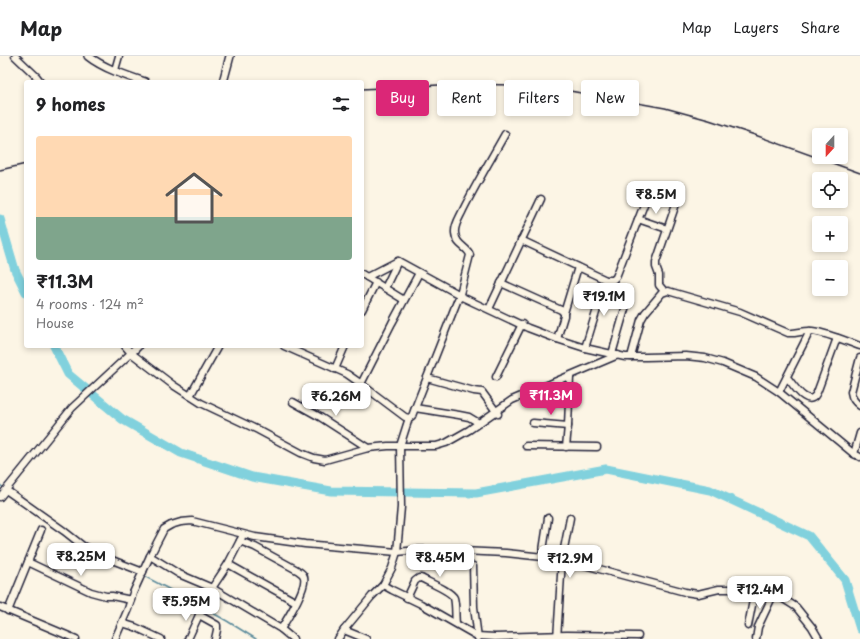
<!DOCTYPE html>
<meta charset="utf-8">
<style>
body{margin:0;font-family:"Playpen Sans",sans-serif;background:#f2f2f2;color:#202124;height:100vh;display:flex;flex-direction:column;font-size:15px;white-space:nowrap}
*{box-sizing:border-box;margin:0}
p{font-size:13px;color:#757577}
.icon{flex:none;width:22px;height:22px;fill:none;stroke:currentColor;stroke-width:2;stroke-linecap:round;stroke-linejoin:round}
.map{position:relative;flex:1;overflow:hidden}
.panel{position:absolute;left:24px;top:24px;width:340px;height:268px;display:flex;flex-direction:column;background:#fff;border-radius:4px;box-shadow:0 2px 6px #0003}
.panel>*{flex:none}
.top-card{position:absolute;left:376px;top:24px;width:380px;height:36px;display:flex;gap:8px}
.needle{width:26px;rotate:201deg}
.controls{position:absolute;left:812px;top:72px;display:grid;gap:8px}
.controls a{display:grid;place-items:center;width:36px;height:36px;border-radius:4px;background:#fff;box-shadow:0 2px 6px #0003;font-size:20px}
.price{position:absolute;translate:-50% -34px;padding:0 9px;border-radius:8px;background:#fff;color:#222;font-size:13px;line-height:26px;filter:drop-shadow(0 1px 2px #0008)}
.price::after{content:'';position:absolute;left:50%;top:24px;width:12px;height:9px;margin-left:-6px;background:inherit;clip-path:polygon(0 0,100% 0,50% 100%)}
.price.active{background:#db2777;color:#fff}
ul{padding:0;list-style:none}
li{display:grid;align-content:center;gap:8px;height:212px;padding:0 12px}
li span{display:grid;place-items:center;height:124px;border-radius:4px;color:#555}
li>.icon{margin-inline-start:auto}
span .icon{width:72px;height:72px;fill:#fffc;stroke-width:1}
li b{font-size:17px}
h2{display:flex;justify-content:space-between;align-items:center;height:48px;padding:0 12px;font-size:17px}
.chip{padding:0 14px;border-radius:4px;background:#fff;box-shadow:0 2px 6px #0003;font-size:14px;line-height:36px}
.chip.active{background:#db2777;color:#fff}
header{display:flex;align-items:center;gap:24px;box-sizing:border-box;height:56px;padding:0 20px;background:#fff;border-bottom:1px solid #e0e0e0}
header strong{font-size:19px}
nav{display:flex;gap:22px;margin-inline-start:auto;font-size:14px}
.map>svg:first-child{display:block}
</style>
<header>
<strong>Map</strong>
<nav><a>Map</a><a>Layers</a><a>Share</a></nav>
</header>
<div class="map">
<svg width="860" height="583" viewBox="0 0 860 583">
<rect width="100%" height="100%" fill="#fcf5e5"/>
<filter id="ink" filterUnits="userSpaceOnUse"><feTurbulence type="fractalNoise" baseFrequency=".025" numOctaves="2"/><feDisplacementMap in="SourceGraphic" scale="8" xChannelSelector="R" yChannelSelector="G"/><feConvolveMatrix kernelMatrix="1 2 1 2 8 2 1 2 1" color-interpolation-filters="sRGB"/></filter>
<g filter="url(#ink)">
<g fill="none" stroke-linecap="round" stroke-linejoin="round">
<!-- stream -->
<g stroke="#5b8b9c" stroke-width="1.5">
<polyline points="0,429 5,433"/>
<polyline points="45,465 79,491"/>
<polyline points="82,493 88,497 98,501"/>
<polyline points="142,519 201,550"/>
<polyline points="204,552 227,565 256,583"/>
</g>
<!-- river -->
<g stroke="#81d1dd" stroke-width="9">
<polyline points="0,163 15,214 26,236"/>
<polyline points="54,290 68,318 122,363 181,397 252,421 331,435 476,437 606,413 710,434 809,480 845,524 860,573"/>
</g>
<defs>
<g id="minor">
<polyline points="15,0 37,21 41,26"/>
<polyline points="115,14 119,0"/>
<polyline points="638,163 667,173"/>
<polyline points="521,184 606,224 613,224 616,221 650,133"/>
<polyline points="362,218 404,244"/>
<polyline points="367,221 398,205 460,239"/>
<polyline points="501,227 561,254 564,257 564,260 557,283"/>
<polyline points="385,232 398,205"/>
<polyline points="664,235 659,229 659,219 656,211 656,206 677,145"/>
<path d="M459,242l11,-43c-2,-8 -14,-9 -15,-22 -1,-8 5,-16 8,-23 13,-26 28,-51 42,-76"/>
<polyline points="489,253 541,143"/>
<polyline points="362,254 376,226"/>
<polyline points="564,257 578,211"/>
<polyline points="125,290 131,297 173,329 201,347 258,374 301,397 314,402 325,404 368,392 388,390 436,390 446,387 469,374 512,344 618,299"/>
<polyline points="284,290 347,318 357,325 405,361 409,362 412,360 415,352 458,243 459,242 462,241 528,272 557,283 585,292 625,301 646,301 686,300 705,302 723,307 756,321 779,336 854,398 860,401"/>
<polyline points="585,292 606,224"/>
<polyline points="612,298 627,246"/>
<path d="M631,301l10,-37 4,-7 17,-20 6,-2 72,21 48,21c8,1 16,-3 24,-2 15,2 34,10 48,15"/>
<path d="M860,302l-9,34c1,7 4,10 9,14"/>
<polyline points="335,313 345,290"/>
<polyline points="496,321 522,268"/>
<path d="M787,321c7,9 23,35 31,13l19,-52"/>
<polyline points="427,322 474,335 482,336 498,358"/>
<polyline points="361,328 392,267 419,217"/>
<polyline points="779,336 810,275"/>
<polyline points="190,340 218,290"/>
<polyline points="293,346 320,361 368,392"/>
<polyline points="415,352 459,359 469,361 479,367"/>
<polyline points="533,367 568,370"/>
<polyline points="526,390 597,391"/>
<polyline points="566,391 568,370 570,320"/>
<polyline points="854,398 860,377"/>
<polyline points="6,434 64,475 83,490 112,504 143,516"/>
<polyline points="0,441 72,352 131,297"/>
<path d="M240,485l15,6 42,23c3,2 6,3 7,7 3,11 -17,42 -23,52"/>
<polyline points="150,500 179,518 212,532 281,573 293,583"/>
<polyline points="542,501 548,462"/>
<polyline points="28,506 91,536 106,540 112,540 131,544"/>
<polyline points="228,508 296,546"/>
<polyline points="473,510 474,551 478,582"/>
<polyline points="383,529 392,534 421,548 477,580 495,581 567,579 638,580"/>
<path d="M407,542l8,-17 4,-3h2c7,4 30,13 33,20 2,6 1,18 2,25"/>
<polyline points="0,551 76,583"/>
<polyline points="8,555 41,474"/>
<polyline points="199,559 217,569 217,574 215,583"/>
<polyline points="122,567 135,571 161,583"/>
<polyline points="748,570 755,534"/>
<polyline points="344,574 372,540 383,529 392,512 397,496 401,451 400,390 409,362"/>
<polyline points="115,583 128,553 133,537 150,500 164,473 171,469 181,466 192,465 255,481 305,488 397,496 418,494 440,494 506,497 562,503 685,536 698,538 719,533 748,533 774,537 796,551 812,571 819,583"/>
<polyline points="188,583 199,559 204,547 212,532 228,508 242,481"/>
<polyline points="338,583 344,574 366,583"/>
<polyline points="557,583 562,503 570,462"/>
<polyline points="756,583 758,571 774,537"/>
</g>
<g id="major">
<path d="M88,0c15,12 39,20 57,26"/>
<polyline points="223,26 230,0"/>
<polyline points="131,297 138,290"/>
</g>
</defs>
<!-- minor casing -->
<use href="#minor" stroke="#22223b" stroke-width="9"/>
<!-- major casing -->
<use href="#major" stroke="#22223b" stroke-width="10"/>
<!-- minor -->
<use href="#minor" stroke="#fcf5e5" stroke-width="6"/>
<!-- major -->
<use href="#major" stroke="#fcf5e5" stroke-width="7"/>
<!-- rail -->
<g stroke="#22223b" stroke-width="1.5">
<polyline points="362,33 458,28 514,29 570,35 665,52 709,64 755,79 860,117"/>
<polyline points="0,114 26,108"/>
</g>
</g>
</g>
</svg>
<div class="controls">
<a><svg class="needle" viewBox="-14 -14 28 28"><path d="M0-13l5 13h-10z" fill="#e53935"/><path d="M0 13l5-13h-10z" fill="#757577"/></svg></a>
<a><svg class="icon" aria-label="locate" viewBox="0 0 24 24"><circle cx="12" cy="12" r="6"/><path d="M12 2v4M12 18v4M2 12h4M18 12h4"/></svg></a>
<a>+</a>
<a>−</a>
</div>
<b class="price" style="left:656px;top:159px">₹8.5M</b>
<b class="price" style="left:604px;top:261px">₹19.1M</b>
<b class="price active" style="left:551px;top:360px">₹11.3M</b>
<b class="price" style="left:336px;top:361px">₹6.26M</b>
<b class="price" style="left:81px;top:521px">₹8.25M</b>
<b class="price" style="left:440px;top:522px">₹8.45M</b>
<b class="price" style="left:570px;top:523px">₹12.9M</b>
<b class="price" style="left:760px;top:554px">₹12.4M</b>
<b class="price" style="left:186px;top:566px">₹5.95M</b>
<div class="top-card">
<a class="chip active">Buy</a>
<a class="chip">Rent</a>
<a class="chip">Filters</a>
<a class="chip">New</a>
</div>
<section class="panel">
<h2>9 homes<svg class="icon" aria-label="filters" viewBox="0 0 24 24"><path d="M4 7h16M4 17h16"/><circle cx="9" cy="7" r="2"/><circle cx="15" cy="17" r="2"/></svg></h2>
<ul>
<li><span style="background:linear-gradient(#ffd9b3 65%,#7fa58c 0)"><svg class="icon" aria-label="home" viewBox="0 0 24 24"><path d="M3 11l9-7 9 7M6 9v11h12V9"/></svg></span><div><b>₹11.3M</b><p>4 rooms · 124 m²</p><p>House</p></div></li>
</ul>
</section>
</div>
